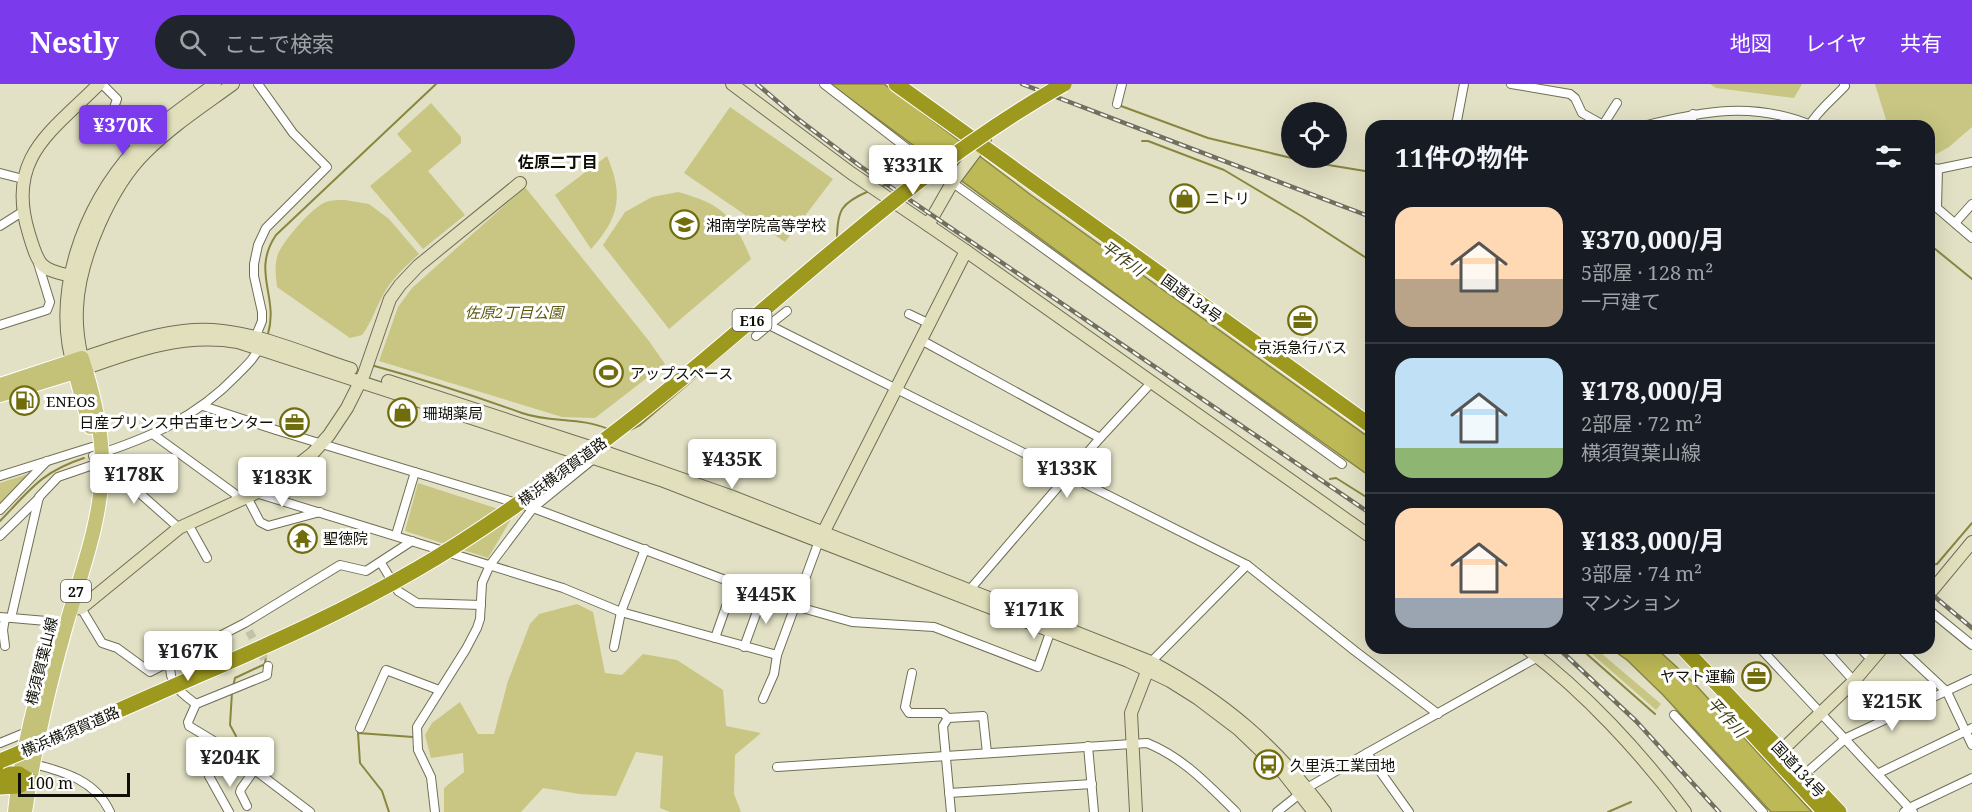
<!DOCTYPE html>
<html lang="ja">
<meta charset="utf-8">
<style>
body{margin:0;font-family:"Noto Serif","Noto Sans JP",serif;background:#20242c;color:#f1f3f6;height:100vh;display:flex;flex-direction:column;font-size:22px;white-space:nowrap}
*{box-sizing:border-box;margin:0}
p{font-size:20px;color:#9ea1a6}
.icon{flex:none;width:33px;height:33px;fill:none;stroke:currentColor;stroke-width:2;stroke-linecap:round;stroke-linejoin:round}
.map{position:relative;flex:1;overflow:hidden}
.details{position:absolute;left:1365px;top:36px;width:570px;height:534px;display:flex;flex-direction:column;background:#171b24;border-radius:18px;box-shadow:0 6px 24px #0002}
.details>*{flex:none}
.controls{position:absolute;left:1281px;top:18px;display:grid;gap:12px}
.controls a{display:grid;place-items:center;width:66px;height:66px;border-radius:50%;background:#171b24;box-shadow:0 6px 24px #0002;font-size:30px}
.scale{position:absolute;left:18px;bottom:15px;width:112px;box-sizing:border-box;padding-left:6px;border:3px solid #0f0f06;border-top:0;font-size:16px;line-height:21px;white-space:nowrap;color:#0f0f06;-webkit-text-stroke:4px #fff;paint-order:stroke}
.price{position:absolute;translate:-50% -51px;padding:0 14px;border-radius:6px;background:#fff;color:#222;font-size:20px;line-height:39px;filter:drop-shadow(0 2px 3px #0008)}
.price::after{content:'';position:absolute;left:50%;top:36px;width:18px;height:14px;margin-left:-9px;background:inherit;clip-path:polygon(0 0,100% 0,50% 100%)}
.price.on{background:#7c3aed;color:#fff}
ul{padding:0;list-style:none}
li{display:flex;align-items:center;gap:18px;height:150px;padding:0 30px}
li+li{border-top:2px solid #363941}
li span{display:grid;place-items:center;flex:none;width:168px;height:120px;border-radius:18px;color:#555}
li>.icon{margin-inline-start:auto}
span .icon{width:72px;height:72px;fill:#fffc;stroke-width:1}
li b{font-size:26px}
h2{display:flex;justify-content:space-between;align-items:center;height:72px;padding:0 30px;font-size:26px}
header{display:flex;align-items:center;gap:36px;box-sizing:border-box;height:84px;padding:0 30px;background:#7c3aed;color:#fff}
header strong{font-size:28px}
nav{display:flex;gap:33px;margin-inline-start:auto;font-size:21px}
.search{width:420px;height:54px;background:#20242c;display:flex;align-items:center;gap:15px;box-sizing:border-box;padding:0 21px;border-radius:33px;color:#9ea1a6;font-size:22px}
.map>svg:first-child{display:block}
</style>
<header>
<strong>Nestly</strong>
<div class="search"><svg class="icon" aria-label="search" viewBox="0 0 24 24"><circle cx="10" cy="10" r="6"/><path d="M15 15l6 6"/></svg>ここで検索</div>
<nav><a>地図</a><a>レイヤ</a><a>共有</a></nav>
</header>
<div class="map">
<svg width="1972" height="728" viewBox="0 0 1972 728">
<rect width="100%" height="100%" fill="#e2e1c5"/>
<!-- green -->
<g fill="#c8c682">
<polygon points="1710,0 1802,0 1794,14 1716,4"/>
<polygon points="1875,0 1972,0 1972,43 1949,63 1929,74 1929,42 1888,42"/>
<polygon points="431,19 461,53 461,59 428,87 465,131 423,165 370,102 412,67 397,50"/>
<polygon points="730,23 833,95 785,158 684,89"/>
<path d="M607,72c17,40 12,62 -16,93l-36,-54z"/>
<polygon points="525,103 649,257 665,280 595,334 562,333 379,277 398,223 412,204"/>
<path d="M678,108c46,13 54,23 73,67l-82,70 -66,-84 22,-33 27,-15z"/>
<path d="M345,116l24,4 20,15 30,35c-14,13 -28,25 -37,43 -7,13 -11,26 -20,38l-12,3 -73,-51c-1,-11 -3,-22 1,-33 6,-14 34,-47 48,-52 6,-2 13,-2 19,-2z"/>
<polygon points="31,389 0,420 0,399"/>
<polygon points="418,399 514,430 488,474 405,447"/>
<polygon points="577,520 593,528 605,589 622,591 643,570 677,576 723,606 726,642 761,649 735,671 734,710 741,728 670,728 660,724 663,672 636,668 616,712 580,710 543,704 521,728 444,728 444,704 464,688 463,669 431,674 425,651 432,639 460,618 478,650 494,650 508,597 530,540 539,530"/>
<polygon points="1585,564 1595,564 1661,620 1656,626"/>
</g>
<!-- water -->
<g fill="#bdb957" stroke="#89863f" stroke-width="1.5">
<polygon points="830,0 884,0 1031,111 1371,355 1371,393 1140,228"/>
<polygon points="1610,564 1656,564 1694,599 1812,728 1771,728 1663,611 1627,576"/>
</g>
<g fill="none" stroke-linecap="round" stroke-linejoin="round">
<!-- stream -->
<g stroke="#89863f" stroke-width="2">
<polyline points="1121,22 1208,54 1304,77 1371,88"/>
<polyline points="1142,57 1148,57 1224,86 1303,133 1371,177"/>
<polyline points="880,103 906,94 912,95"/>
<path d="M837,156c0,-30 4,-37 32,-49"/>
<polyline points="1929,160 1972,195"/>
<path d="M268,250c11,-38 -17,-62 8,-99l160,-151"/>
<path d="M371,281c51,14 101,30 151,48 28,10 59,4 86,16"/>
<polyline points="628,347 640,341 833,176"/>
<polyline points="1330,395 1336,394 1371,416"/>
<path d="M0,437c30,-31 41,-49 84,-63"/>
<polyline points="1929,481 1937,480 1972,439"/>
<polyline points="1580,564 1655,630"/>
<polyline points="233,603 235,594 265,580 266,571"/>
<polyline points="232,608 230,641 236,652"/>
<polyline points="389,728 382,707 360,679 358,649 413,653"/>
<polyline points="1608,728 1631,718"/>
</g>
<!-- street-tunnel -->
<polyline stroke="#c2c2a8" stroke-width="8" stroke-dasharray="8 4" stroke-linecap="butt" points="249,547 268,582"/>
<defs>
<g id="street">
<polyline points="102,0 117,15 110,35 137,62"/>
<polyline points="824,0 935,86 1342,380"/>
<polyline points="1511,0 1570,10 1575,14 1582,29 1605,42"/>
<polyline points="1117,20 1122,0"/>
<polyline points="1603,41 1617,19"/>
<polyline points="1456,42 1464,0"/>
<path d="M1643,42c60,-15 111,-25 170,0"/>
<polyline points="1691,42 1693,30"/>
<path d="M1809,42c9,-16 24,-27 36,-40l-1,-2"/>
<polyline points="1929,83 1938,85 1972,78"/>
<polyline points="1938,85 1937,124 1972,154"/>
<polyline points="0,89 23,95"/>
<polyline points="1955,139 1972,120"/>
<polyline points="0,142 22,128"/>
<polyline points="787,227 769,241 1247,481 1355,567 1438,630"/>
<polyline points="909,230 930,240"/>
<polyline points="0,241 47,226 50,218 38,179"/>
<polyline points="756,252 769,241"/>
<polyline points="255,254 262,237 262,228 254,192 254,180 258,161 266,144 327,83 293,49 258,0"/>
<polyline points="921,256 1100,354"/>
<polyline points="203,322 276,346 533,424 795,522 852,538 934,543 1038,583 1052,543"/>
<polyline points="154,351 242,415"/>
<path d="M93,372c56,-18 103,-38 144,-81 9,-9 18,-17 23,-29"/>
<polyline points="0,392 92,363"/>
<polyline points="256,409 563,504 621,528 777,571"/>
<polyline points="247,413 260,438 268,442 320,428"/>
<polyline points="0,426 47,377"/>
<polyline points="188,440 207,474"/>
<polyline points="396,451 415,388"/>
<polyline points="0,452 39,414"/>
<polyline points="381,479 398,507 417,519 481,521"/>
<polyline points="966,510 1100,354 1151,299"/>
<polyline points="81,524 102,559 117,564 150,588 245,539 335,484 340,481 366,487 412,457"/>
<polyline points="1929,526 1972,561"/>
<polyline points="0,533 58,538"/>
<polyline points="11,534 39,413 58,393 93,381 109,382 179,444"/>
<polyline points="715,554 734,500"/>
<polyline points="5,562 3,546 5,534"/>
<polyline points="614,563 621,528 645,465"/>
<polyline points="744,563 763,511"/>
<polyline points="1760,564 1913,728"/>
<polyline points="1824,564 1854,597"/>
<polyline points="1860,564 1872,576"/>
<polyline points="1900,564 1947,608 1972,661"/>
<polyline points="1151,578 1247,481"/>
<path d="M170,579c-1,22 10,29 26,41"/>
<polyline points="268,582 267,591 196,620 188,638 189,642 227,665 310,728"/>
<polyline points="912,589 905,623 909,629 943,629 948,634"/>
<polyline points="763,615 774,590 777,571 819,457"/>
<polyline points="1674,631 1763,728"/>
<polyline points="360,644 386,586 439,606"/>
<polyline points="0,659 27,648"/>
<polyline points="1088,662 1094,728"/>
<polyline points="1367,669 1409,728"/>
<path d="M34,680c31,8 62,17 76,48"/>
<path d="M777,683l370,-24c37,15 61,42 89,69"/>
<polyline points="1879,689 1972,644"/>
<polyline points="1805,690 1846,654 1972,595"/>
<polyline points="209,692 229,728"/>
<polyline points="949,709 1092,700"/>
<polyline points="247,722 240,708 241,705 255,685"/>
<polyline points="435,728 431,693 418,666 417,643 466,565 477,544 480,535 482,499 490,481 533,424 597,372"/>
<polyline points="951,728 943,642 948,634 983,632 987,669"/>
<polyline points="1277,728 1307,704 1367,669 1538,573"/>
<polyline points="1904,728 1909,724 1972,694"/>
</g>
<g id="secondary">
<path d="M215,0c-27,20 -56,39 -79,64 -53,59 -86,146 -61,224 53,-19 106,-40 163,-30l423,138 467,181 42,20 27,17 41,31 43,41 33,42"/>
<path d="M233,0c-30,22 -61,42 -87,68 -35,34 -67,107 -69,156 -1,17 1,33 5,50 42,-13 87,-31 131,-28 47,3 94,25 138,39"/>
<polyline points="732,0 851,89 928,141"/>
<polyline points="966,167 1371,453"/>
<path d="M78,194c-37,-10 -38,-7 -49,-44 -24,-76 22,-102 70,-150"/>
<path d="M388,297l211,69 134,47 418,165c73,39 125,84 174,150"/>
<polyline points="820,455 966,167 928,141 952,99 985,55"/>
<polyline points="1929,510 1972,458"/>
<polyline points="71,525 81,524 179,444 271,402 313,369 329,351 347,324 364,290 390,215 400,201 418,182 520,99"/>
<path d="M1526,564c58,43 116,106 159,164"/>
<polyline points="1776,672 1854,597 1882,564"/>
<polyline points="1136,728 1131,629 1150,580"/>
</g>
<g id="primary">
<path d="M0,301l82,-27c11,35 20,70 20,107 0,56 -22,110 -37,164 -17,60 -31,122 -40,183"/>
<polyline points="0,311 75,288 90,343"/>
<path d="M15,728c6,-61 22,-118 39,-176"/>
</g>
<g id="highway">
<polyline points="896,0 1371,342"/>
<polyline points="1683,564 1839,728"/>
<polyline points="1751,648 1825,728"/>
<polyline points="0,690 19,690 30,697"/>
<polyline points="0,703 18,702 30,697"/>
</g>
</defs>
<!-- street casing -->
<use href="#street" stroke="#706f56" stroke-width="10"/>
<!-- secondary casing -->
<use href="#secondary" stroke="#706f56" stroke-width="14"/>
<!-- primary casing -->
<use href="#primary" stroke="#fff" stroke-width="16"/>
<!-- highway casing -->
<use href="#highway" stroke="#fff" stroke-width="17"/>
<!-- street -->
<use href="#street" stroke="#fff" stroke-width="8"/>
<!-- secondary -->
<use href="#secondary" stroke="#e2e0bc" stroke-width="12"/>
<!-- primary -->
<use href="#primary" stroke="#c4c178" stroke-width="14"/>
<!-- highway -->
<use href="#highway" stroke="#9d981e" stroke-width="15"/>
<defs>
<g id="rail">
<polyline points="757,0 798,35 860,82 1371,430"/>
<polyline points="1022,0 1371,133"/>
<polyline points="1929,508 1972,544"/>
<polyline points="1558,564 1636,637 1719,728"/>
</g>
</defs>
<!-- rail casing -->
<use href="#rail" stroke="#71705f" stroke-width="4.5"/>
<!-- rail -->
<use href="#rail" stroke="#fff" stroke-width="2" stroke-dasharray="7" stroke-linecap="butt"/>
<defs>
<path id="highway-bridge" d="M0,677c67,-27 133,-57 199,-86 74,-32 148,-65 218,-106 66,-38 128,-84 189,-130 154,-116 288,-259 458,-355"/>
</defs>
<!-- highway-bridge casing -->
<use href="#highway-bridge" stroke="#fff" stroke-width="17" stroke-linecap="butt"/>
<!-- highway-bridge -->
<use href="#highway-bridge" stroke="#9d981e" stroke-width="15"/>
</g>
<!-- icons -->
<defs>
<symbol id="shop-ring" viewBox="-11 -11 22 22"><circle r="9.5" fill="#fff" stroke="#716d0c" stroke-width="1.5"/><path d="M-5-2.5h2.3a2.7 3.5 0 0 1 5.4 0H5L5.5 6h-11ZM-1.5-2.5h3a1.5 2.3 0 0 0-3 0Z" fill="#716d0c"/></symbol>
<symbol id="school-ring" viewBox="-11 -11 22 22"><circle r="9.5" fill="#fff" stroke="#716d0c" stroke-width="1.5"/><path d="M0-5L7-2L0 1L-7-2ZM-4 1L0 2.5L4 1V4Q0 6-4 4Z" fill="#716d0c"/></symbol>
<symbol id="office-ring" viewBox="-11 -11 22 22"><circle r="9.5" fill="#fff" stroke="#716d0c" stroke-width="1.5"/><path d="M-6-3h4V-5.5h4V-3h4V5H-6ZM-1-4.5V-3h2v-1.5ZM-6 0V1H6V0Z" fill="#716d0c"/></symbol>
<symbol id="stadium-ring" viewBox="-11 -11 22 22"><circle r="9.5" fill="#fff" stroke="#716d0c" stroke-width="1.5"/><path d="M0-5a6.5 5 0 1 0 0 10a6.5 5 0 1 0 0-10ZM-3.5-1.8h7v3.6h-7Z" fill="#716d0c"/></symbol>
<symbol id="fuel-ring" viewBox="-11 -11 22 22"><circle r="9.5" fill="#fff" stroke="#716d0c" stroke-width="1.5"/><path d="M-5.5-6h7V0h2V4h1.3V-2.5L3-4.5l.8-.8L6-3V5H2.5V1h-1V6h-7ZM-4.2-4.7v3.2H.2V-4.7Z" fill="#716d0c"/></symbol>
<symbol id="temple-ring" viewBox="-11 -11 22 22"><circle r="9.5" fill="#fff" stroke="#716d0c" stroke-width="1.5"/><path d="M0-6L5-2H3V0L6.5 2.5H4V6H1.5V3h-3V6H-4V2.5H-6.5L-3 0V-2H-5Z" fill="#716d0c"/></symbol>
<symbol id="bus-ring" viewBox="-11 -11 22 22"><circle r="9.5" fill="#fff" stroke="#716d0c" stroke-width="1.5"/><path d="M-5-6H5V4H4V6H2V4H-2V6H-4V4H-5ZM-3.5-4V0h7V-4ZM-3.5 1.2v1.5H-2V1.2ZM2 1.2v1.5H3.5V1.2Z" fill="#716d0c"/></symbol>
</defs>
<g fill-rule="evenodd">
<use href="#shop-ring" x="1168" y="98" width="33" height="33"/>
<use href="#school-ring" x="668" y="124" width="33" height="33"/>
<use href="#office-ring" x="1286" y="220" width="33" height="33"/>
<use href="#stadium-ring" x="592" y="272" width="33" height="33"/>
<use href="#fuel-ring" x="8" y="300" width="33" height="33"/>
<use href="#shop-ring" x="386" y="312" width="33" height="33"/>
<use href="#office-ring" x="278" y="322" width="33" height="33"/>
<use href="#temple-ring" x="286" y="438" width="33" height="33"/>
<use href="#office-ring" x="1740" y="576" width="33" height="33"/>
<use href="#bus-ring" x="1252" y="664" width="33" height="33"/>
</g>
<g text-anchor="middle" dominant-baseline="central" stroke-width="6" stroke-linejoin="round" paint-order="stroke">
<!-- shield labels -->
<g fill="#fff" stroke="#575751" stroke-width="1.5">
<rect x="732.5" y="225" width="39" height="22" rx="4.5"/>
<rect x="61" y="496" width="30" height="22" rx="4.5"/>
</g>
<g font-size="14" font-weight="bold" fill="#0f0f06">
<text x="752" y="236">E16</text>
<text x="76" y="507">27</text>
</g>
<!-- poi labels -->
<g font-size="15" fill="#0f0f06" stroke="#fff" text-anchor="start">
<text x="1205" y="114">ニトリ</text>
<text x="706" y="141">湘南学院高等学校</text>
<text x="1302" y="263" text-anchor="middle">京浜急行バス</text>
<text x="630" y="289">アップスペース</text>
<text x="46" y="317">ENEOS</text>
<text x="423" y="329">珊瑚薬局</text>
<text x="274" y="338" text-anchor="end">日産プリンス中古車センター</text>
<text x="323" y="454">聖徳院</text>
<text x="1735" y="592" text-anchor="end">ヤマト運輸</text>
<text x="1290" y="681">久里浜工業団地</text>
</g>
<!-- street labels -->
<g font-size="15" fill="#0f0f06" stroke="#fff">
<text transform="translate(1192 214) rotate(36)">国道134号</text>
<text transform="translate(562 387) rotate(-36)">横浜横須賀道路</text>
<text transform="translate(41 577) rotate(-76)">横須賀葉山線</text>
<text transform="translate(70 647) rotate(-23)">横浜横須賀道路</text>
<text transform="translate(1799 685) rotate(47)">国道134号</text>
</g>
<!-- park labels -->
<g font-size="15" font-style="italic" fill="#5d5a10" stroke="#fff">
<text x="514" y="228">佐原2丁目公園</text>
</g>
<!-- neighbourhood labels -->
<g font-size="16" font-weight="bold" fill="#0f0f06" stroke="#fff">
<text x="558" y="78">佐原二丁目</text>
</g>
<!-- water labels -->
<g font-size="16" font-style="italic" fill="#403e14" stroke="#fff">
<text transform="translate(1123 174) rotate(36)">平作川</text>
<text transform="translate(1727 633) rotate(47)">平作川</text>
</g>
</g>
</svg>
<div class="controls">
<a><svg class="icon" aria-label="locate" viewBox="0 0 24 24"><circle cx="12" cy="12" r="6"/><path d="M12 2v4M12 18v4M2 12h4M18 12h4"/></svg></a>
</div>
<div class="scale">100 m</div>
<b class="price on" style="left:123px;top:72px">¥370K</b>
<b class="price" style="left:913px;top:112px">¥331K</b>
<b class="price" style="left:732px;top:406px">¥435K</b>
<b class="price" style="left:1067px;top:415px">¥133K</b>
<b class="price" style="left:134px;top:421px">¥178K</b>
<b class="price" style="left:282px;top:424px">¥183K</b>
<b class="price" style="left:766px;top:541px">¥445K</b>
<b class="price" style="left:1034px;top:556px">¥171K</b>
<b class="price" style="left:188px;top:598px">¥167K</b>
<b class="price" style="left:1892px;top:648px">¥215K</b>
<b class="price" style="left:230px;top:704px">¥204K</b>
<section class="details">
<h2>11件の物件<svg class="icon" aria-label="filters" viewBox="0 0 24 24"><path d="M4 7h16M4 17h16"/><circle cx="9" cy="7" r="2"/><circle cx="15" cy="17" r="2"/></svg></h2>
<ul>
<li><span style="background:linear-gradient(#ffd9b3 60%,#b9a48a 0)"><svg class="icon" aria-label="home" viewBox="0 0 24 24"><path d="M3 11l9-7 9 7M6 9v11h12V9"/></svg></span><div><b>¥370,000/月</b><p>5部屋 · 128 m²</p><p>一戸建て</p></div></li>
<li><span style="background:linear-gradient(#bfe0f5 75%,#8fb573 0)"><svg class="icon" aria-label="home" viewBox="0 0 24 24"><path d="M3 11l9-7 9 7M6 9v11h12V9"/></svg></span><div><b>¥178,000/月</b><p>2部屋 · 72 m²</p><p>横須賀葉山線</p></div></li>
<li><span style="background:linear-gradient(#ffd9b3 75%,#9aa5b1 0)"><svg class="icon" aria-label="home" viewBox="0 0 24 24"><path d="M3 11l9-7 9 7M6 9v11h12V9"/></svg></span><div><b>¥183,000/月</b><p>3部屋 · 74 m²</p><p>マンション</p></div></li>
</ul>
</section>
</div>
